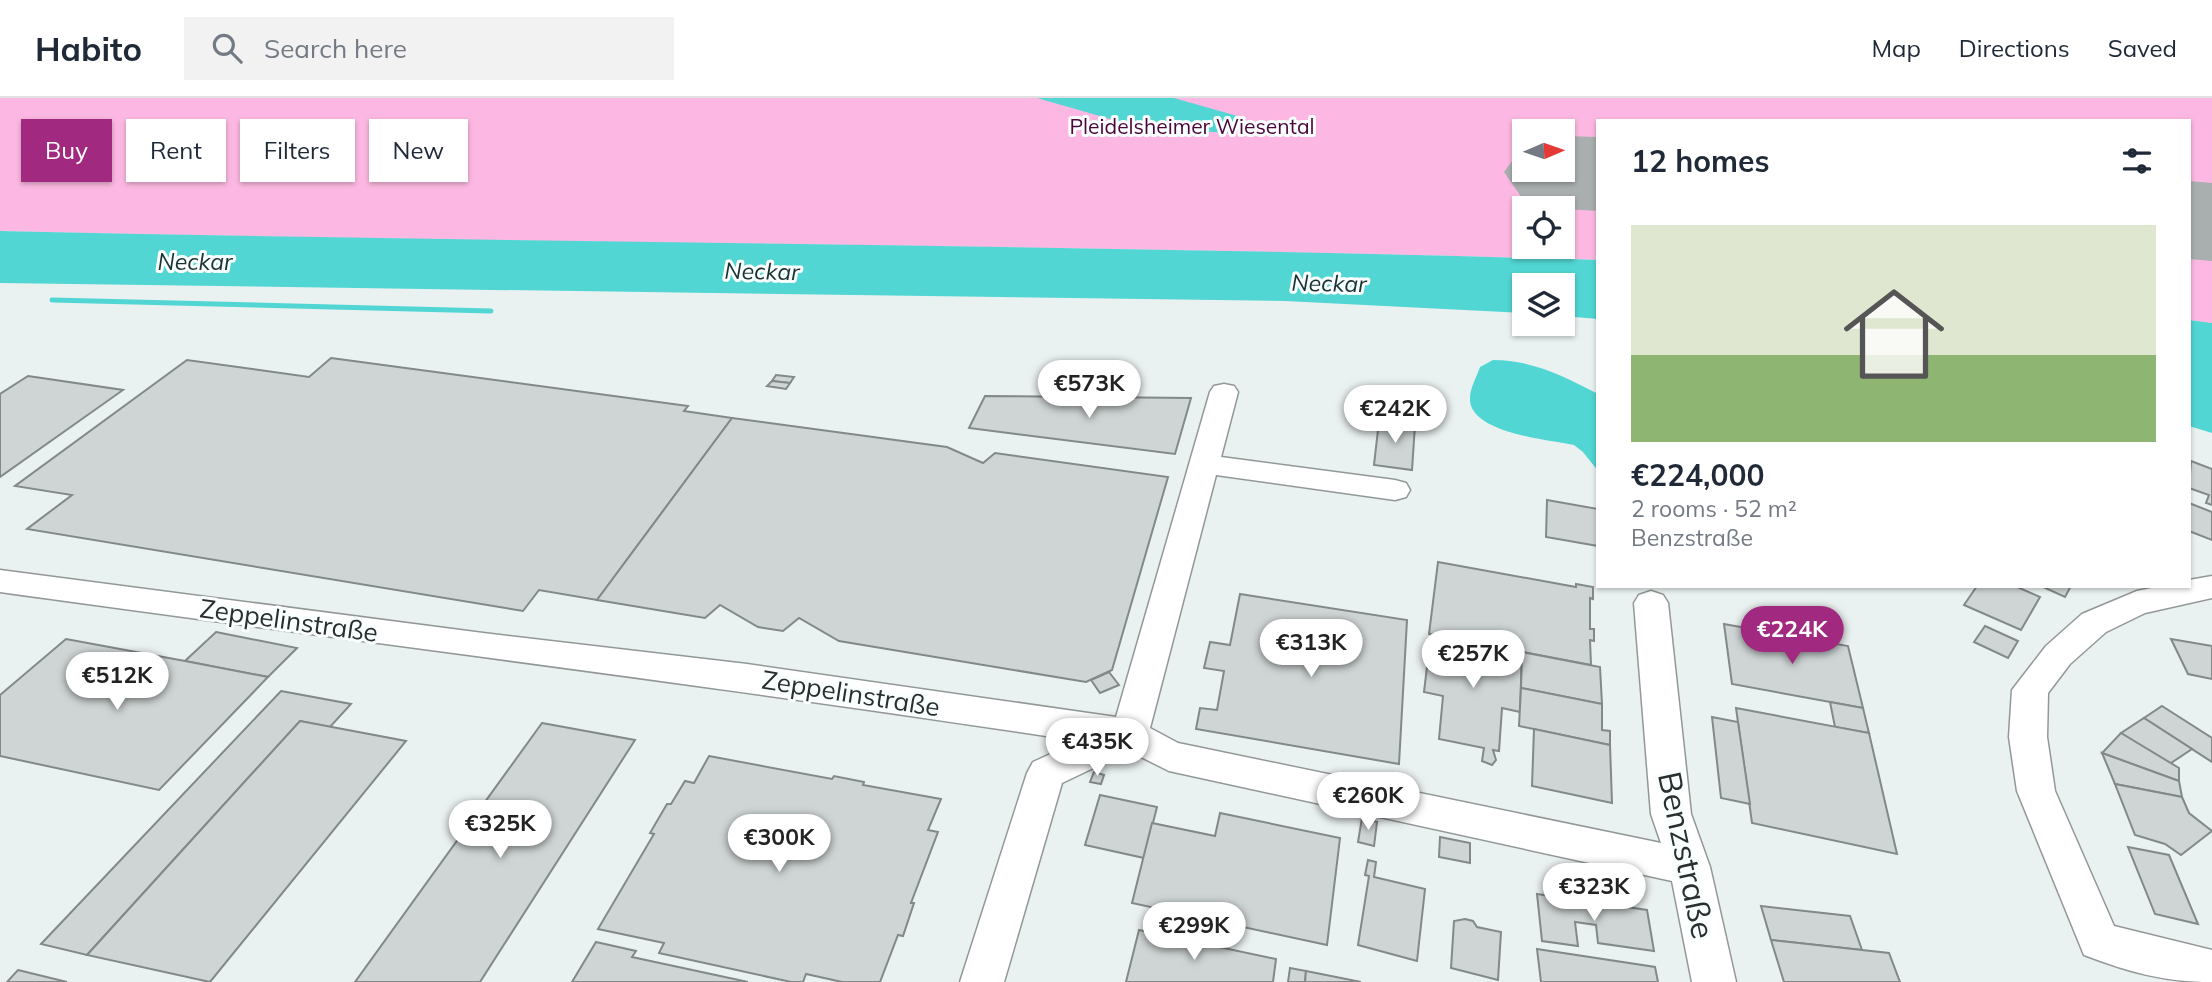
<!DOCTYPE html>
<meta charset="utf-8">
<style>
body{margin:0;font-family:Mulish,sans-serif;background:#f2f2f3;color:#1f2937;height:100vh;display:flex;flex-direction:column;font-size:26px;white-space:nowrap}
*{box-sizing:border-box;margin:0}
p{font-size:23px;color:#747a83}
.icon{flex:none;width:38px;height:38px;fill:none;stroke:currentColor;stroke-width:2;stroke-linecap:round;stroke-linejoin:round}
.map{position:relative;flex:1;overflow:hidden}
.sheet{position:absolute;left:1596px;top:21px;width:595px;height:469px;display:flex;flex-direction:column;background:#fff;border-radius:0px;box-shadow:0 2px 5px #0004}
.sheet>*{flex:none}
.banner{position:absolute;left:21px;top:21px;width:665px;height:63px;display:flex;gap:14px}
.needle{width:46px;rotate:88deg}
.controls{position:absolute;left:1512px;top:21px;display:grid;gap:14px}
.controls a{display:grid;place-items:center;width:63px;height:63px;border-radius:0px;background:#fff;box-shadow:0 2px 5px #0004;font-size:35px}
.price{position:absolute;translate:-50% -60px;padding:0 16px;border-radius:24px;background:#fff;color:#222;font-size:23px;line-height:46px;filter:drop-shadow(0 2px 4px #0008)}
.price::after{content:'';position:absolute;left:50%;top:42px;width:21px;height:16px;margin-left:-10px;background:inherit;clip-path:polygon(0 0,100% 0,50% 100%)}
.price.current{background:#a22980;color:#fff}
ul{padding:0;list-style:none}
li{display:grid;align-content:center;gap:14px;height:371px;padding:0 35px}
li span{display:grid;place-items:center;height:217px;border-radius:0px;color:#555}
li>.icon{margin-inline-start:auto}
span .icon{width:126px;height:126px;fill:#fffc;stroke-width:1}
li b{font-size:30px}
h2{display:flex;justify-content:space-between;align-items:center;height:84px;padding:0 35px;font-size:30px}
.tag{padding:0 24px;border-radius:0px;background:#fff;box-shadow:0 2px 5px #0004;font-size:24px;line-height:63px}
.tag.current{background:#a22980;color:#fff}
header{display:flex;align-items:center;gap:42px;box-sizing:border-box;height:98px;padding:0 35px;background:#fff;border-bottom:2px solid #e0e1e3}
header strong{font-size:33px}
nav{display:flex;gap:38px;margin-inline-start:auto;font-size:24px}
.search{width:490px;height:63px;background:#f2f2f3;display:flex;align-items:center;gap:18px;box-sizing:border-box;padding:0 24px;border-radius:0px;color:#747a83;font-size:26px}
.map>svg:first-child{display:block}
</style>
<header>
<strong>Habito</strong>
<div class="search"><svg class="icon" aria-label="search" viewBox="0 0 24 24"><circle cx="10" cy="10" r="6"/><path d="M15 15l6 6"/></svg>Search here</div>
<nav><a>Map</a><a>Directions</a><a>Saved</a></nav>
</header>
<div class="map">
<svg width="2212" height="884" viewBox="0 0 2212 884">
<rect width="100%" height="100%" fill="#eaf1f1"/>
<!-- green -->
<path fill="#fcb8e2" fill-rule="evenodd" d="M0,0h2212v225l-23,-3v-199h-591v139c-533,-16 -1065,-16 -1598,-29zM1524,33h39v39h-39zM1524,110h39v39h-39z"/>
<!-- water -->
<g fill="#51d6d4">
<polygon points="1037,0 1174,0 1241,19 1229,35 1138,29"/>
<path d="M0,133c533,12 1065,13 1598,29v59l-35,-3v-31h-39v28l-239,-12 -1285,-18z"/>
<polygon points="2189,222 2212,225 2212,335 2189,328"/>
<path d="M1493,262c39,0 71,16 105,34v77l-15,-19 -9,-7c-24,-5 -106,-12 -104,-47 0,-10 7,-22 10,-31z"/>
</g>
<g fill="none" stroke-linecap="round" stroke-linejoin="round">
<!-- stream -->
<polyline stroke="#51d6d4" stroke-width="5" points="52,202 491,213"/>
<!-- runway -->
<g fill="#a9aeae" fill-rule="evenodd">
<polygon points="1563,38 1598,39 1598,113 1565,111 1522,100 1504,74 1524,47 1524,72 1563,72"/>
<polygon points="2189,83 2212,85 2212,163 2189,161"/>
</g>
</g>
<!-- building -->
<g fill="#ced5d4" stroke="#828988" stroke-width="2">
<polygon points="331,260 688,308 684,313 732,320 597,502 539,492 523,513 27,431 72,397 15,388 187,262 309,279"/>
<polygon points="776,277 794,279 790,285 772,283"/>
<polygon points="28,278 123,292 0,379 0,296"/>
<polygon points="772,283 790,285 786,291 767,288"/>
<polygon points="985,298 1191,300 1175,356 969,330"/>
<polygon points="732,320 947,349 983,365 995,355 1168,379 1112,572 1086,584 839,543 799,520 783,533 758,529 720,507 705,520 597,502"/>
<polygon points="1379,323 1415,327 1412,372 1374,367"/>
<polygon points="2191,363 2212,371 2212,407 2206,405 2209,397 2189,390"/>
<polygon points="1547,402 1598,411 1598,448 1546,439"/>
<polygon points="2189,405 2212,414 2212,442 2189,433"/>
<polygon points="1438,464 1576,489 1576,486 1593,489 1593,501 1590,500 1590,531 1594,531 1594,543 1590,542 1591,567 1429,536"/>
<polygon points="1977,488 2015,488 2040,499 2021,532 1964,507"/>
<polygon points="2041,488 2071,488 2065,499"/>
<polygon points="1240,496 1407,522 1399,666 1196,631 1200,610 1217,612 1224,573 1204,570 1210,544 1230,547"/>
<polygon points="1724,526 1848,548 1863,610 1732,586"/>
<polygon points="1985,528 2018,543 2008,560 1974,544"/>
<polygon points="216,534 297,550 268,579 185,563"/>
<polygon points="1431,536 1522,554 1520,614 1502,610 1499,653 1493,652 1496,662 1492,667 1482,663 1484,650 1439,641 1443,598 1424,594"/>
<polygon points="66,541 185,563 268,579 159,692 0,658 0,597"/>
<polygon points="2171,541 2212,548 2212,581 2188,576"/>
<polygon points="1522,554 1600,569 1602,606 1521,590"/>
<polygon points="1109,574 1119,587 1100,595 1091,582"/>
<polygon points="1521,590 1602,606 1602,632 1610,633 1610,647 1519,628"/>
<polygon points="281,593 351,606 330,629 300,623 87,857 41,846"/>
<polygon points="1830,604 1863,610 1869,635 1835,629"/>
<polygon points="2162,608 2212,640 2212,664 2144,620"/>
<polygon points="1736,610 1869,635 1897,756 1752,725"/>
<polygon points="1712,619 1738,624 1750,706 1721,700"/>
<polygon points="2144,620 2192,651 2168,667 2121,635"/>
<polygon points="300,623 406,643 210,884 87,857"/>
<polygon points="542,625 635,642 480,884 355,884"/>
<polygon points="1534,631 1610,647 1612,705 1532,688"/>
<polygon points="2121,635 2179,670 2179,683 2102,655"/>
<polygon points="2102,655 2179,683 2182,699 2115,686"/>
<polygon points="709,658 832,681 834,678 864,684 863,687 941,701 928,732 938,734 911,805 914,805 903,838 898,837 880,884 842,884 806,876 803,884 791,884 659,855 664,845 598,831 654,736 650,735 667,706 671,706 685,683 694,685"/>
<polygon points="1094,674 1104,677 1101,686 1090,684"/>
<polygon points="2115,686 2182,699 2189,715 2212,733 2181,757 2165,746 2135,737"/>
<polygon points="1100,697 1157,709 1144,760 1085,747"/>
<polygon points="1220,715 1340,740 1327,847 1132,805 1152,725 1215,738"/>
<polygon points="1362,720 1377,724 1374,748 1358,744"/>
<polygon points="1440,739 1470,745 1470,765 1439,759"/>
<polygon points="2128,749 2169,757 2198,826 2155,816"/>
<polygon points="1368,762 1376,764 1374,779 1425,791 1417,863 1358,847 1369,778 1365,777"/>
<polygon points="1537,796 1647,812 1654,853 1598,845 1596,827 1575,824 1578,848 1542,843"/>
<polygon points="1761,808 1850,818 1862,852 1771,842"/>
<polygon points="1465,821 1473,823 1477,829 1501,834 1498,882 1451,870 1454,823"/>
<polygon points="1139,832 1276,861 1273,884 1126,884"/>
<polygon points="1771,842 1889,855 1900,884 1784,884"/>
<polygon points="596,844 636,853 632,859 748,884 572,884"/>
<polygon points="1537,851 1655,869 1658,884 1541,884"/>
<polygon points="1290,870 1306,873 1305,884 1288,884"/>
<polygon points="18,872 67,884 7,884"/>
<polygon points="1306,873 1361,884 1305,884"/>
</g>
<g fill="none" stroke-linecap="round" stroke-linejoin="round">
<defs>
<g id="minor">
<path d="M1224,286l10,2 4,6 -17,65 174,23 11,3 4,7 -4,7 -11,3 -179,-25 -66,253 28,15 483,100 -10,-29 -17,-211 5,-8 12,-4 12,4 5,8 23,211 19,53 26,115h-44l-20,-101 -503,-110 -40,-20 -67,32 -58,199h-44l67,-209 6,-11 46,-21c-359,-55 -719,-99 -1079,-149v-22l483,63 264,31 369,53 94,-325 4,-6z"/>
<path d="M2212,478v22l-67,15 -39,19 -36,32 -22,29 -1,44 8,54 59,135 98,24v32c-48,0 -83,-10 -128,-27l-67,-164 -8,-54 3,-47 34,-44 36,-32 55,-23 24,-5h28v-6z"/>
</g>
</defs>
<!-- minor casing -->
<use href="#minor" stroke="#929898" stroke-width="3"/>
<!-- minor -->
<use href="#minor" fill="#fff" fill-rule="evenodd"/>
</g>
<g text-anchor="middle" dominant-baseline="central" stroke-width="6" stroke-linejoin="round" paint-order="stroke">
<!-- far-park labels -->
<g font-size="21" fill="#4c043a" stroke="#f8fffe">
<text x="1192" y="28">Pleidelsheimer Wiesental</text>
</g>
<!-- far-water labels -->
<g font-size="23" font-style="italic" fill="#1a3131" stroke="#f8fffe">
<text x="195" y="163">Neckar</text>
<text transform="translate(762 173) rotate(1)">Neckar</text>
<text transform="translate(1329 185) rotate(1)">Neckar</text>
</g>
<!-- street labels -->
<g font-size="26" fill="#2b2e2e" stroke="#f8fffe">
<text transform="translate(289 522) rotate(8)">Zeppelinstraße</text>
<text transform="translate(851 595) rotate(9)">Zeppelinstraße</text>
</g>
<!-- near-street labels -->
<g font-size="32" fill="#2b2e2e" stroke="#f8fffe">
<text transform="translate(1687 757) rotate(78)">Benzstraße</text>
</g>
</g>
</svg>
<div class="controls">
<a><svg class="needle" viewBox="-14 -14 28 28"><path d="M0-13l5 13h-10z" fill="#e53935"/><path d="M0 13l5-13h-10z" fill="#747a83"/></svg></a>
<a><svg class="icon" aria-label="locate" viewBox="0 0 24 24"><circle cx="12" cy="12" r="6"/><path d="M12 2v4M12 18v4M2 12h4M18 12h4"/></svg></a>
<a><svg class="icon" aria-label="layers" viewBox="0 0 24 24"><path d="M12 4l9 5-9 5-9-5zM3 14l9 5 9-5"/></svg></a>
</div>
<b class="price" style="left:1089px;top:322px">€573K</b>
<b class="price" style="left:1395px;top:347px">€242K</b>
<b class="price current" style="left:1792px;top:568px">€224K</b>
<b class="price" style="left:1311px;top:581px">€313K</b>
<b class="price" style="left:1473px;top:592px">€257K</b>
<b class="price" style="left:117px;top:614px">€512K</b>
<b class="price" style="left:1097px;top:680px">€435K</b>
<b class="price" style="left:1368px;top:734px">€260K</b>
<b class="price" style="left:500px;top:762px">€325K</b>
<b class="price" style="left:779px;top:776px">€300K</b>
<b class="price" style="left:1594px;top:825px">€323K</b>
<b class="price" style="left:1194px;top:864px">€299K</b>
<div class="banner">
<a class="tag current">Buy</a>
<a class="tag">Rent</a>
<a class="tag">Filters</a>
<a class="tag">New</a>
</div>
<section class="sheet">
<h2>12 homes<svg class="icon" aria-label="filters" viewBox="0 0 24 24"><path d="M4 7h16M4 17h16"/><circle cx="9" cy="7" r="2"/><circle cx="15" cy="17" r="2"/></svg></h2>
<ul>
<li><span style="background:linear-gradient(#dfe7d0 60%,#8fb573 0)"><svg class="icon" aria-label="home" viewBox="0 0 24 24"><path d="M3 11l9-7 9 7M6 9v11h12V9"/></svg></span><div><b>€224,000</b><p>2 rooms · 52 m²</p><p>Benzstraße</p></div></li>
</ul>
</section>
</div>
